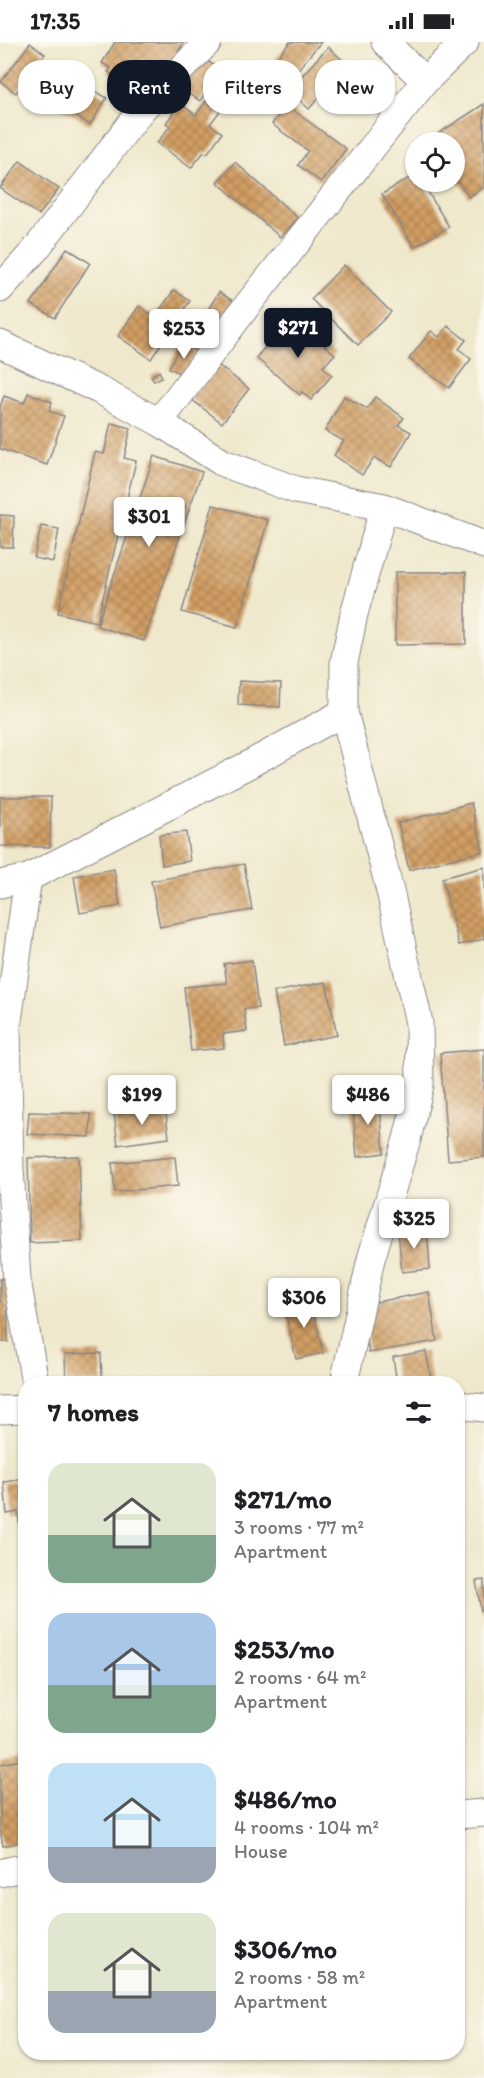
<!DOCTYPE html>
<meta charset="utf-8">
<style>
body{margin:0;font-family:Itim,sans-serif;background:#f2f2f2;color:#202124;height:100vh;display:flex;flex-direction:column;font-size:22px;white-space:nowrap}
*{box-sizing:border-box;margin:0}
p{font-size:20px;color:#757577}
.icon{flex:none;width:33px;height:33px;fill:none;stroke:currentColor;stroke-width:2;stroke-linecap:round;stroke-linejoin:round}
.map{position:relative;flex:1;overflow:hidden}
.sheet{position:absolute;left:18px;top:1334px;width:447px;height:684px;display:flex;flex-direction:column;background:#fff;border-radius:24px;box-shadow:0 2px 4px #0004}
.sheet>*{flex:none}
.banner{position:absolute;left:18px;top:18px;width:448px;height:54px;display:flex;gap:12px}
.buttons{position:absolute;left:405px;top:90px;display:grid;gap:12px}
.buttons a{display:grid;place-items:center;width:60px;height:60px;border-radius:50%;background:#fff;box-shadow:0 2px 4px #0004;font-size:30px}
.price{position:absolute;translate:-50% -51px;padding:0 14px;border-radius:6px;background:#fff;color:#222;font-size:20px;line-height:39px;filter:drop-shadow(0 2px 3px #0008)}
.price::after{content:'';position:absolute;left:50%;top:36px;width:18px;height:14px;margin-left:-9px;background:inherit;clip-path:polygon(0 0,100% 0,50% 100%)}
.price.current{background:#111827;color:#fff}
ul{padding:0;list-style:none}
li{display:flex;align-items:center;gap:18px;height:150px;padding:0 30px}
li span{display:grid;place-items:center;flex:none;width:168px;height:120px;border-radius:18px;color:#555}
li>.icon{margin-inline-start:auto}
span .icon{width:72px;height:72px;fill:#fffc;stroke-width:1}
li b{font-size:26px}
h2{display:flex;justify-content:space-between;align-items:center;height:72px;padding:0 30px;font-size:26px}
.pill{padding:0 21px;border-radius:24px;background:#fff;box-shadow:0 2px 4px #0004;font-size:21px;line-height:54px}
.pill.current{background:#111827;color:#fff}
.status{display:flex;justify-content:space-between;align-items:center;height:42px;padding:0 30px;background:#fff;direction:ltr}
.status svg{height:16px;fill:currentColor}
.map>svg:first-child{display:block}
</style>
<div class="status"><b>17:35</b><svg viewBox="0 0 49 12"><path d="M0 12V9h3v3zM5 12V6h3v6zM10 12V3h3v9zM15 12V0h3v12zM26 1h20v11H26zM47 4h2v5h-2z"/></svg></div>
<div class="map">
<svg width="484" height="2036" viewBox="0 0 484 2036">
<defs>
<pattern id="building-cross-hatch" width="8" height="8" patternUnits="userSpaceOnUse" patternTransform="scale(1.5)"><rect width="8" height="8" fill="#d29f63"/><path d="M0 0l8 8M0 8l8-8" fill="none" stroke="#aa8153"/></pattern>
</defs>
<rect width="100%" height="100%" fill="#fbf7ec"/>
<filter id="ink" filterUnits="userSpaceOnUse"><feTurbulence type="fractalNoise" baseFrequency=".0167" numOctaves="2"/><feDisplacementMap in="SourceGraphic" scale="12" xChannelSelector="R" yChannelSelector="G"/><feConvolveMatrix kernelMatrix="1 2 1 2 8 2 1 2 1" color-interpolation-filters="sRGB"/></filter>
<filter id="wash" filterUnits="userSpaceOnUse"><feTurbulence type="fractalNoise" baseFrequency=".008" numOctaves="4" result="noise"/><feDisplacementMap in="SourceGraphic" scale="24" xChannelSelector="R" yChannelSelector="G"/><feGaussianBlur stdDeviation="1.35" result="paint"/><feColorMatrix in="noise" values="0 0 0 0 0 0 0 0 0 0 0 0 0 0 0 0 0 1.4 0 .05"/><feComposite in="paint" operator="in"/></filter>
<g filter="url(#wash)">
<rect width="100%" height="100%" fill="#efe8cc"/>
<g id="blocks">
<!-- building -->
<g fill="url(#building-cross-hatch)">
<polygon points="115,0 184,0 151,55 108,30 111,26 102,21"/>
<polygon points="290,0 321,0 276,54 258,39"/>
<polygon points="30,1 45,12 16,51 1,40"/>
<polygon points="328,5 356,30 343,44 336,37 309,67 294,53 300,45 295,41"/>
<polygon points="202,16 249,44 238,62 209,45 200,59 182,48"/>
<polygon points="50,22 107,56 90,83 34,49"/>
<polygon points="206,59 220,69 210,82 222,91 207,112 204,110 191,126 157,101 170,84 166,81 180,61 196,73"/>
<polygon points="484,62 484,145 469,155 454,134 454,100 432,100 430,97"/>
<polygon points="286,63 346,107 321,140 298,123 308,109 272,82"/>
<polygon points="20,119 59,147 39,173 0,146"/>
<polygon points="235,120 298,176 280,195 217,140"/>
<polygon points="416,132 416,140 422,140 449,185 414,205 382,152"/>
<polygon points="67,206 90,221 55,276 31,262"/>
<polygon points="344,223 391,270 358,303 311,257"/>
<polygon points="174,248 190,259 151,317 118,294 139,264 155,275"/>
<polygon points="219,250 233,259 216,285 202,277"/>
<polygon points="290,275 335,312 323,325 332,333 311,358 302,350 300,353 256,316"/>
<polygon points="448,284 466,298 459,307 471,317 449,346 409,317 431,289 439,295"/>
<polygon points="181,302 198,310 186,334 169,326"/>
<polygon points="217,322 249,347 222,381 190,356"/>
<polygon points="159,329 162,335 154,339 151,334"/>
<polygon points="28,351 52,360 49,369 64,374 47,423 0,407 0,365 4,354 24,361"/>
<polygon points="344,354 367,367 375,355 404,376 398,383 411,390 391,425 374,416 362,433 334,413 344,399 325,389"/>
<polygon points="111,381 131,386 124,416 136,419 97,580 58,571 95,410 104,412"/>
<polygon points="154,414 202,430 144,599 97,584"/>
<polygon points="213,463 268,478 237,585 182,570"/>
<polygon points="0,473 14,474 13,505 0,505"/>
<polygon points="41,484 59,487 53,520 34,516"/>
<polygon points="395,530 466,530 466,602 395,603"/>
<polygon points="239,639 281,641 280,665 238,663"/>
<polygon points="0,755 51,755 50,805 0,804"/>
<polygon points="471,761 483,809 409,828 398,781"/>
<polygon points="186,790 190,819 162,823 159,793"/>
<polygon points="244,822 252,868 160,885 151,839"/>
<polygon points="484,825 484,897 459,903 442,836"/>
<polygon points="114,827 120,864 80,871 74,834"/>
<polygon points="252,918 258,966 244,967 247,989 223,992 224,1006 191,1009 184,945 227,941 224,922"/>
<polygon points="326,940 337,993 284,1004 274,950"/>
<polygon points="484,1007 484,1115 448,1118 440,1011"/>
<polygon points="379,1053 384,1111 357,1115 352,1056"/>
<polygon points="165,1064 169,1096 118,1103 114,1072"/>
<polygon points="29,1070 91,1072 90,1095 27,1092"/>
<polygon points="79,1114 82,1199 30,1201 28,1116"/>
<polygon points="175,1115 178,1144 115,1150 112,1121"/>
<polygon points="427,1186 430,1227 402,1230 398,1189"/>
<polygon points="0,1237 7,1237 8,1300 0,1300"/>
<polygon points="429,1250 437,1299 369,1311 361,1263"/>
<polygon points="311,1258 323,1311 296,1317 284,1264"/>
<polygon points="426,1309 432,1341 397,1341 393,1315"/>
<polygon points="101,1311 102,1340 66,1341 65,1312"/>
<polygon points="26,1437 26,1509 22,1509 18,1470 7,1472 4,1440"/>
<polygon points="484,1538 484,1569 481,1569 476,1539"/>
<polygon points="26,1717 26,1799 3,1804 0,1789 0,1722"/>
</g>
</g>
</g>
<g filter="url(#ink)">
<use href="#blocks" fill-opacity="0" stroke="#888584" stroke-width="1.5"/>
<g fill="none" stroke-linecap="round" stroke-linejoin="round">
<defs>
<g id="street">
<polyline points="385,0 425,39"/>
<polyline points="0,247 36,207 141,68 208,0"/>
<polyline points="0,302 99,348 159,380 223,421 296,448 384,465 484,503"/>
<polyline points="159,380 246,265 425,39 465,0"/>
<polyline points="28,836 7,986 10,1126 17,1238 35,1341"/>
<polyline points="0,842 28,836 248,723 344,670"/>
<polyline points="344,1341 371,1217 407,1097 420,1043 419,981 391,853 344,670 344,621 354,572 384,465"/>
<polyline points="458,1363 484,1366"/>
<polyline points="0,1368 26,1367"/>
<polyline points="458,1773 484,1771"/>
<polyline points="0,1831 26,1825"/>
</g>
</defs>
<!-- street casing -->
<use href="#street" stroke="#888584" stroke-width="29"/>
<!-- street -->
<use href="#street" stroke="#fff" stroke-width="27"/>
</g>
</g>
</svg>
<div class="buttons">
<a><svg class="icon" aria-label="locate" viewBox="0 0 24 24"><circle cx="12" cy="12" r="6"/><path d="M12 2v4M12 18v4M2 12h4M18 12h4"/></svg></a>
</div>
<b class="price current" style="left:298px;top:317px">$271</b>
<b class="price" style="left:184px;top:318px">$253</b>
<b class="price" style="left:149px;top:506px">$301</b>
<b class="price" style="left:142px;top:1084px">$199</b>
<b class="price" style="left:368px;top:1084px">$486</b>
<b class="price" style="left:414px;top:1208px">$325</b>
<b class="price" style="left:304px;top:1287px">$306</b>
<div class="banner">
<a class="pill">Buy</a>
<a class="pill current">Rent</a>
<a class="pill">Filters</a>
<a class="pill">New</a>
</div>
<section class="sheet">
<h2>7 homes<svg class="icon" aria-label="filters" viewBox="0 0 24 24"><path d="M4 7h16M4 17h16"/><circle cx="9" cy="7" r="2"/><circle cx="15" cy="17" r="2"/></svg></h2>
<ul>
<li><span style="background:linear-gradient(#dfe7d0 60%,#7fa58c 0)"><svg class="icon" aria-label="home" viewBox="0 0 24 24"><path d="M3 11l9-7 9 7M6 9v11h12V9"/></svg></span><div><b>$271/mo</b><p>3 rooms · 77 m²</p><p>Apartment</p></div></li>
<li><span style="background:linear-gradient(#a9c7e8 60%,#7fa58c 0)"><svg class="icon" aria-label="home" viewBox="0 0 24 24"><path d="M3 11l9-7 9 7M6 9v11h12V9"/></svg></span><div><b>$253/mo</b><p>2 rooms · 64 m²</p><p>Apartment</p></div></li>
<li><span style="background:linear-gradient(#bfe0f5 70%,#9aa5b1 0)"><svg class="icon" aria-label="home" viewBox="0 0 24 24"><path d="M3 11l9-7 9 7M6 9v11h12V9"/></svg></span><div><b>$486/mo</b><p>4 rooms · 104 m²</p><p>House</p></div></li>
<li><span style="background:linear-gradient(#dfe7d0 65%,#9aa5b1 0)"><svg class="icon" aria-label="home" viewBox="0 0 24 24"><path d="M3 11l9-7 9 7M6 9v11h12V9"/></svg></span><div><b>$306/mo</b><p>2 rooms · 58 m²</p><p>Apartment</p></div></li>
</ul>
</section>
</div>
